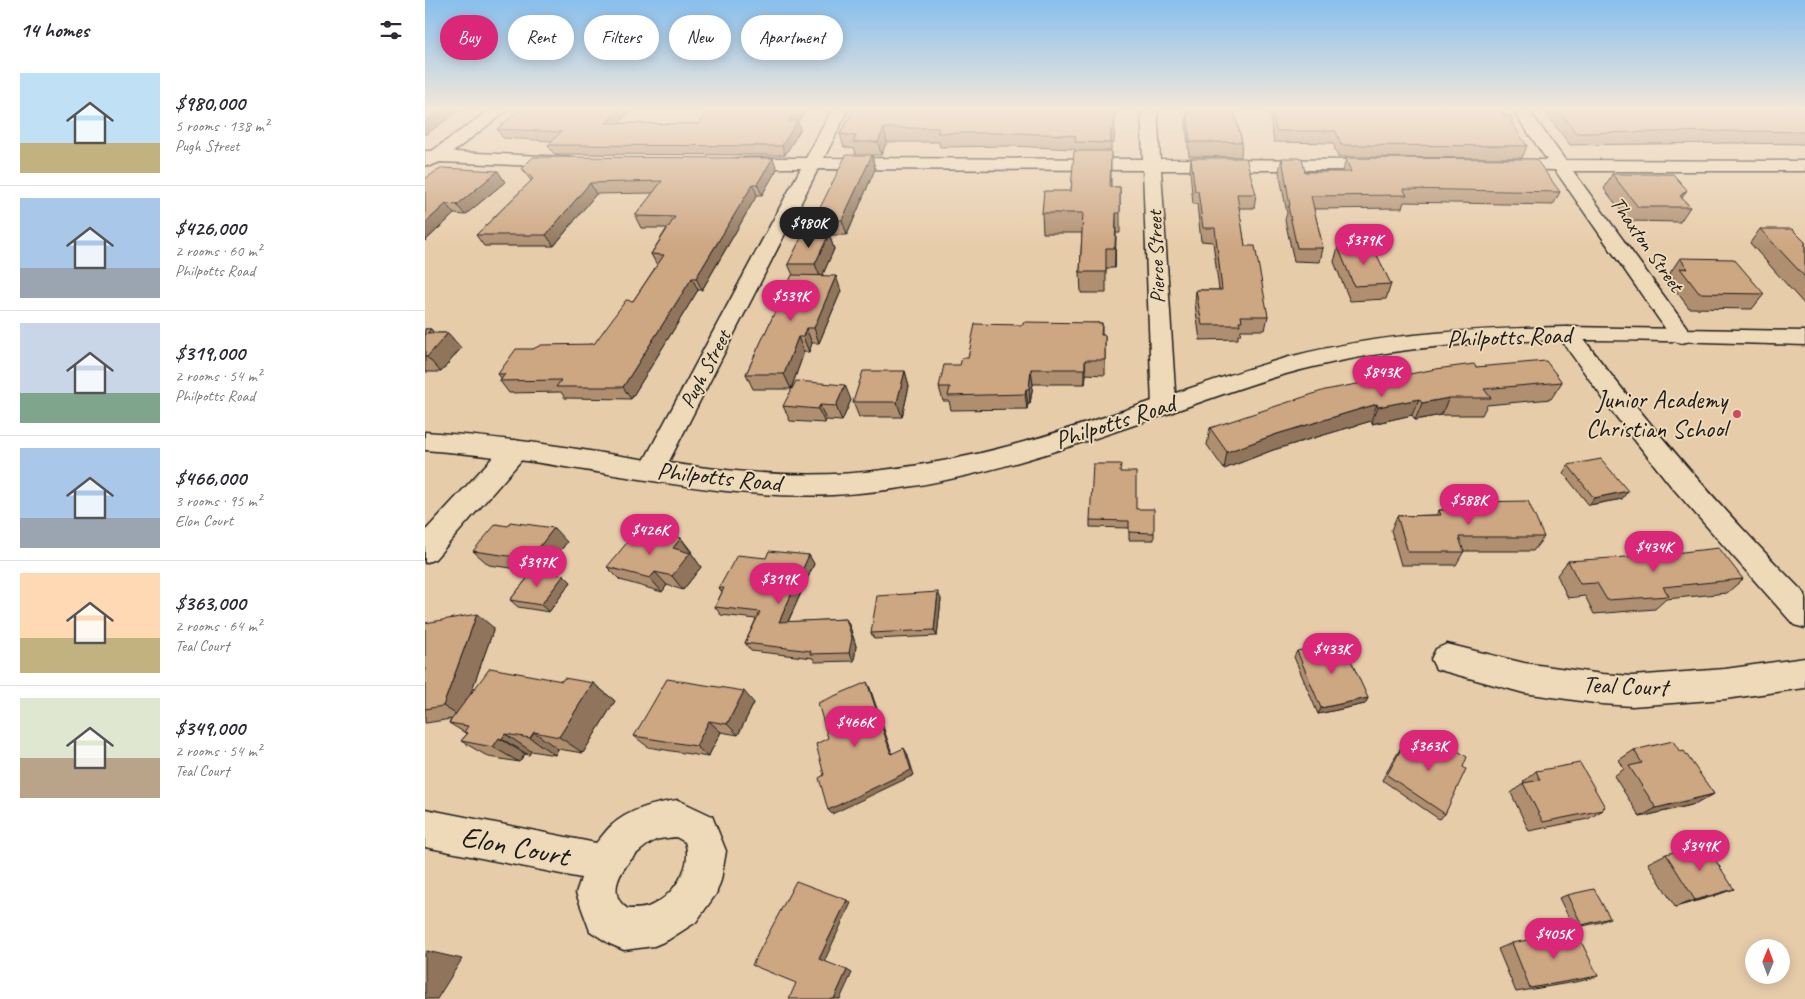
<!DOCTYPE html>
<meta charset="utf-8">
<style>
body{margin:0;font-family:Caveat,sans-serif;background:#f7f7f7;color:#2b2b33;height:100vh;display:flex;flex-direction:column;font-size:19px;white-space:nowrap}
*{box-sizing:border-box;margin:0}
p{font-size:16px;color:#7c7c81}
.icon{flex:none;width:28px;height:28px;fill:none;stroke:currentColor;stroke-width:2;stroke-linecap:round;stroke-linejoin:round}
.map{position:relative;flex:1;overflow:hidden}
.drawer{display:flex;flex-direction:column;background:#fff;width:425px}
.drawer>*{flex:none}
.top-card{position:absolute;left:15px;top:15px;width:475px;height:45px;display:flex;gap:10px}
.needle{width:32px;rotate:1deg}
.fabs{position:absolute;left:1320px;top:939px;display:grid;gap:10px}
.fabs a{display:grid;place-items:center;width:45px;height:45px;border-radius:50%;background:#fff;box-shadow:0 2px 12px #0003;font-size:25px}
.price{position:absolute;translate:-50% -42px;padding:0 11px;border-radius:18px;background:#db2777;color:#fff;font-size:16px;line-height:32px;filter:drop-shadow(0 1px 2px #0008)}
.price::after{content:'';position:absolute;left:50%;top:30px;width:15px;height:11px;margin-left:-8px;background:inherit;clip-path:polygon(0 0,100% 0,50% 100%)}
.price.selected{background:#222;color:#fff}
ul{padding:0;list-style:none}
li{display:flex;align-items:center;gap:15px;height:125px;padding:0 20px}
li+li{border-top:1px solid #e1e1e2}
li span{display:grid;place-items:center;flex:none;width:140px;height:100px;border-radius:0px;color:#555}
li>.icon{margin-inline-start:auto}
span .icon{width:60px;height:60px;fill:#fffc;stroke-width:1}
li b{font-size:21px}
h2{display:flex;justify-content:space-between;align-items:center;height:60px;padding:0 20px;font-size:21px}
.tag{padding:0 18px;border-radius:22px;background:#fff;box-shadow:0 2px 12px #0003;font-size:18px;line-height:45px}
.tag.selected{background:#db2777;color:#fff}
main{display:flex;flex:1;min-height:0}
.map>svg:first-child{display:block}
</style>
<main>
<section class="drawer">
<h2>14 homes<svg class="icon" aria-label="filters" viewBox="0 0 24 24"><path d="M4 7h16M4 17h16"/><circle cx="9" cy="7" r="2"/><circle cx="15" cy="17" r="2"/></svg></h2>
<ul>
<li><span style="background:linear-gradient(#bfe0f5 70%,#c2b280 0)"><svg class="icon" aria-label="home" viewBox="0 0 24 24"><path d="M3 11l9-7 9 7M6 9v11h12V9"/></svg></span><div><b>$980,000</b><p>5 rooms · 138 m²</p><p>Pugh Street</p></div></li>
<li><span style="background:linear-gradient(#a9c7e8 70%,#9aa5b1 0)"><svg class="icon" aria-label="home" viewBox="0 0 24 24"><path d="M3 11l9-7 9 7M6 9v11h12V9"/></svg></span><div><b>$426,000</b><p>2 rooms · 60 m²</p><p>Philpotts Road</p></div></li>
<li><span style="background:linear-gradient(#c9d6e8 70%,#7fa58c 0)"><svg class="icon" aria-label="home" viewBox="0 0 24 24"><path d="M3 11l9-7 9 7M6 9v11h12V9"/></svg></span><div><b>$319,000</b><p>2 rooms · 54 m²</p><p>Philpotts Road</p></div></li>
<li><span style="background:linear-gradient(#a9c7e8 70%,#9aa5b1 0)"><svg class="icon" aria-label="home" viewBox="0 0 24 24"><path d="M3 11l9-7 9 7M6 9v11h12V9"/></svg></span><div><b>$466,000</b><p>3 rooms · 95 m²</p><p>Elon Court</p></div></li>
<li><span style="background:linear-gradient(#ffd9b3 65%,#c2b280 0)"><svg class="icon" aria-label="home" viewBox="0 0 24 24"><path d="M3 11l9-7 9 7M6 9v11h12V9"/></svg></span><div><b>$363,000</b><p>2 rooms · 64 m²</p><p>Teal Court</p></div></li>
<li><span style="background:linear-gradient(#dfe7d0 60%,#b9a48a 0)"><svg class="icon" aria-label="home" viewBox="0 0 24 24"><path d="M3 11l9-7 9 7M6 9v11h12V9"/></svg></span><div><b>$349,000</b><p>2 rooms · 54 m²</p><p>Teal Court</p></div></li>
</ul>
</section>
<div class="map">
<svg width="1380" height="999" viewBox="0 0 1380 999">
<rect width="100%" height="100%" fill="#e7ccaa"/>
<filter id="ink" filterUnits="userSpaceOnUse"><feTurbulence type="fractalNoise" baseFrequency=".02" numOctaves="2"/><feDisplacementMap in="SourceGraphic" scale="10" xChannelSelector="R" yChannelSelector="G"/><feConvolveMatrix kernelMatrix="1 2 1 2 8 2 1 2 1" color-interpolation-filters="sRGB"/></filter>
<g filter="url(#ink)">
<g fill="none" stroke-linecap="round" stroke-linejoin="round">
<defs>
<g id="street">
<polygon points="67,108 85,108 28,152 141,157 147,158 150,162 147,166 141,167 15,162 5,166 0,165 0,151 7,151"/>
<polygon points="408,108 424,108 399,158 718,159 716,108 732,108 735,159 956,160 962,161 965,165 962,169 956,170 736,170 751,406 748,412 739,415 730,412 727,406 718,170 393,169 236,477 227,480 218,477 214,470 376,168 314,168 308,167 305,163 308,159 314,158 381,158"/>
<polygon points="1086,108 1102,108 1140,160 1380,161 1380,171 1148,171 1268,336 1265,341 1257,343 1249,341 1130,170 1073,169 1070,165 1073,161 1079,160 1122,160"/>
<path d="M1143,327l8,2c70,94 147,182 229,265v34l-11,-3 -123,-139 -57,-72 -57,-80 3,-5z"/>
<polygon points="90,440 99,443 103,450 99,457 10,559 0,563 0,531 81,443"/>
<polygon points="1022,644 1099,663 1177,674 1207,676 1300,669 1380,658 1380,688 1300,699 1207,706 1177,704 1099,693 1011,669 1006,659 1011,649"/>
<path d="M253,800l34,16 14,35 -5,29 -5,14 -20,28 -28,18 -14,6 -30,4 -14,-6 -20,-13 -14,-38 5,-15 -156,-31v-38l171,34c5,-5 10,-13 16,-18 18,-16 43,-22 66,-25zM251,837l9,5c9,25 -13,56 -37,65 -6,2 -14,2 -20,2 -30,-19 6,-59 28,-69 6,-2 14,-2 20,-3z"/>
</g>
<path id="secondary" d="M1140,327l240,4v14c-163,-4 -332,-16 -492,22 -55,13 -108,34 -161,52 -96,33 -191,65 -293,74 -98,10 -197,-11 -294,-26 -47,-8 -93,-13 -140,-17v-18c47,3 93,8 139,15 106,16 212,37 319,23 43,-5 85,-13 126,-24 96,-25 188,-64 284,-90 89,-23 181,-27 272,-29z"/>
</defs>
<!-- street casing -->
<use href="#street" stroke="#1c1c1c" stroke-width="3"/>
<!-- secondary casing -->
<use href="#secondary" stroke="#1c1c1c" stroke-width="3"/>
<!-- street -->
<use href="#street" fill="#eed9b8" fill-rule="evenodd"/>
<!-- secondary -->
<use href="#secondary" fill="#eed9b8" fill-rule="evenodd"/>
</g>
<!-- wall -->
<g fill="#b08f70" stroke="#1c1c1c">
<polygon points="207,108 194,123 264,124 373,122 375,130 360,155 129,154 123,145 127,141 78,138 72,129"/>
<polygon points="430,108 690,108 689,143 686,143 686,187 695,187 695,233 691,233 690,268 681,268 681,293 656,293 655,272 657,233 618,233 617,213 646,191 650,149 587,146 515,147 514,142 462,142 456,155 447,155 450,169 422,235 404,235 409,249 397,276 416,291 394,343 387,343 384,352 379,352 366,389 328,389 321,374 368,275 363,264 394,234 389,220 431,155 430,149 419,147 415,134"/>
<polygon points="776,108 808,108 817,142 816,157 764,156 761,123 762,109 776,109"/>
<polygon points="843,108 1074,108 1102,146 1097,158 913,157 908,143 849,142"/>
<polygon points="1117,108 1380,108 1380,144 1306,143 1145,145"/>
<polygon points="766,158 831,194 829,208 814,208 820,246 843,316 840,330 816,330 815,335 813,335 813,339 775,340 770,304 771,290 794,290 788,242 776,241 772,204 768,204 765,171"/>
<polygon points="857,158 880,172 918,172 921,158 1135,192 1128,205 979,202 977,208 889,209 898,248 895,262 869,261 860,220 862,213 854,171"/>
<polygon points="97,168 352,169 337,195 332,195 277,290 273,290 206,399 140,398 136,392 84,393 75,381 76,378 73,374 108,349 169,344 208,301 232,265 226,254 242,228 216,228 210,216 228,193 171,194 129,246 59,246 51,235 106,181"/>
<polygon points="1187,174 1257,198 1265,207 1255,222 1204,221 1179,189"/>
<polygon points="0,179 80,182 40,215 29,214 0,241"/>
<polygon points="1335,229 1380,242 1380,304 1379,304 1325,243"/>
<polygon points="913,247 946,251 966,284 961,299 925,301 909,262"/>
<polygon points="1255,258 1339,294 1327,309 1264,308 1245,283 1249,278 1245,273"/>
<polygon points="677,323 677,335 680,335 680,375 661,374 660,384 608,384 605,404 603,404 602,409 526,410 524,401 518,401 514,387 535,365 543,358 598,325"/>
<polygon points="0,329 6,329 9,333 23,333 36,348 16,372 0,372"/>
<polygon points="1051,367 1137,382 1126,399 1062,405 1057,415 1016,415 990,420 987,415 947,424 946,421 848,450 799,469 782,445 785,428"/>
<polygon points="480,371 484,386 477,417 434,417 428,402"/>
<polygon points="426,400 417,421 401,420 400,423 365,421 358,406"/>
<polygon points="1143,465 1197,499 1164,505 1138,473"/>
<polygon points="695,472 711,509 729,533 729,540 704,540 704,528 665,527 665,520"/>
<polygon points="1042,502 1119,537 1108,551 1039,551 1031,565 976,565 966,530 972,516 1011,515 1014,510 1037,509"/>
<polygon points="223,538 256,538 267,552 266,553 276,567 258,590 242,585 237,592 195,580 182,567"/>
<polygon points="142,542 120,572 139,575 146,582 124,612 93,607 85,600 108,571 64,565 48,551"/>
<polygon points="384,555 389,564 363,622 421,619 425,627 431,646 429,661 390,662 388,658 326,651 320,643 331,619 296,615 290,607 297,592 294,588 341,558"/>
<polygon points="1143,561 1318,579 1302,593 1241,599 1230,609 1169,614 1160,596 1143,598 1132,575"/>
<polygon points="516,599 512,636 449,639 446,633"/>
<polygon points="0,623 69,628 46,692 137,681 168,683 190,701 158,753 133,749 130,755 106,751 104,755 100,754 94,762 64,757 36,741 42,734 24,723 26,719 1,723 0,723"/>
<polygon points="872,651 943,698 940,704 893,714 869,657"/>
<polygon points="329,703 313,735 296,732 283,757 223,747 209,736"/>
<polygon points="982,738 1015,753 1017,750 1022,744 1038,767 1020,814 1014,819 957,780 978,744"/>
<polygon points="1209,750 1255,752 1289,794 1271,804 1215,817 1189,776 1199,769 1194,760"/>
<polygon points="1111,771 1180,807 1177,809 1178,810 1163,819 1104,831 1086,793 1099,783 1098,782"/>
<polygon points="1241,854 1289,896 1250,907 1223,863"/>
<polygon points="1142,895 1185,918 1176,922 1149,928 1134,898"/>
<polygon points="1087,943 1173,976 1156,981 1091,992 1073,949"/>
</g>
<!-- shaded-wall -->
<g fill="#90745b" stroke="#1c1c1c">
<polygon points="21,108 38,108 0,135 0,122"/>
<polygon points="195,108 207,108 186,132 181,123"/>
<polygon points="374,108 383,108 373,122 375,130 360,155 357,146 364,121"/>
<polygon points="459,128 462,142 456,155 453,142"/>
<polygon points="447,155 450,169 422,235 417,220"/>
<polygon points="348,158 352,169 337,195 332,184"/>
<polygon points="73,171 80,182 40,215 32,205"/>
<polygon points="165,183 171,194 129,246 121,235"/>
<polygon points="328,184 332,195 277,290 271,278"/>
<polygon points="1262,190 1253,205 1255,196"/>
<polygon points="21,204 29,214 0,241 0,223"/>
<polygon points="691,213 691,233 690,268 690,248"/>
<polygon points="404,234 409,249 396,279 390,264"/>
<polygon points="411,276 416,291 394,343 389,328"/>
<polygon points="267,278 273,290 206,399 198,387"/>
<polygon points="381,328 387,343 384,352 378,337"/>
<polygon points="6,329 16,341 23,333 36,348 16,372 2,357 2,333"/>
<polygon points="373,337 379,352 366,389 359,374"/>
<polygon points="660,360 661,374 660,384"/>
<polygon points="606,369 608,384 605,404 604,389"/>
<polygon points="480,371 484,386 477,417 472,402"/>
<polygon points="420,385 426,400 417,421 411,406"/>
<polygon points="601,389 603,404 602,409 600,394"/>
<polygon points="1024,398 1016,415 990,420 997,403"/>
<polygon points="994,399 987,415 947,424 953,407"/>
<polygon points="952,404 946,421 848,450 799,469 802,452 852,434"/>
<polygon points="395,405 401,420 400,423 393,409"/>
<polygon points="1203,491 1197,499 1164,505 1169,498"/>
<polygon points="129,528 142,542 119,573 105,559"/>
<polygon points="256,538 276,567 258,590 247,576 248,548"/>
<polygon points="384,555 389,564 359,630 354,622"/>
<polygon points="230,572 242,585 237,592 225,578"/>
<polygon points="139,575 146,582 124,612 116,605"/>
<polygon points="513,592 516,599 512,636 509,630"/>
<polygon points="52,614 69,628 37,718 18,706"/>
<polygon points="421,619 425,627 431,646 429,661 424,653"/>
<polygon points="442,682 445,688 469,759 466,754"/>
<polygon points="168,683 190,701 158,753 134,737"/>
<polygon points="319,691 329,703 313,735 302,724"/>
<polygon points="943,698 940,704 893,714 896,708"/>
<polygon points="284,721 296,732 283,757 271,746"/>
<polygon points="109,732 133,749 130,755 105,738"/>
<polygon points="80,734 106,751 104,755 77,739"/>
<polygon points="74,738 100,754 94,762 68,747"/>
<polygon points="479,748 482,753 489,775 407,814 403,810"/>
<polygon points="1289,794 1271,804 1215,817 1231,808"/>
<polygon points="1309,889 1289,896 1250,907 1270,900"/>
<polygon points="422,900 426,903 399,962 394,959"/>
<polygon points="2,951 37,959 12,999 0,999 0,954"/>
<polygon points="422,970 427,973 415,999 409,999"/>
</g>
<!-- building -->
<g fill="#cda682" stroke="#1c1c1c">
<polygon points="0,108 21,108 0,122"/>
<polygon points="97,108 195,108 181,123 264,124 274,124 285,108 374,108 364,121 372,121 357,146 123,145 136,132 72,129"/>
<polygon points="430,108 690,108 689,130 686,130 686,143 650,142 651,136 644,135 586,133 512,133 514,128 459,128 453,142 428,142 431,136 415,134"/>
<polygon points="780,108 808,108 817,142 765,142 762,109 781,109"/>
<polygon points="847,108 1074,108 1079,116 1087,116 1087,123 1102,146 916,145 911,131 851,131"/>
<polygon points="1132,108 1380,108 1380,132 1314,131 1151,133"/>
<polygon points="649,151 686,151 685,187 695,187 695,213 691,213 690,248 681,248 681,272 655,272 658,213 617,213 619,191 646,191"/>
<polygon points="421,155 447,155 417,220 389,220"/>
<polygon points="108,157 348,158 332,184 328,184 271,278 267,278 198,387 131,387 136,380 75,381 80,374 73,374 91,349 108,349 116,345 169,344 201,300 208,301 239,255 226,254 250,217 210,216 237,181 165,183 121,235 51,235 108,179 97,168"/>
<polygon points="766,158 821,158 831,194 812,194 820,246 830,246 843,316 816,316 817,321 814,321 815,325 777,325 771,290 797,290 790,228 778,228 773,191 770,191"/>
<polygon points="857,158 877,158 880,172 926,172 921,158 1111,159 1135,192 978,189 982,195 886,196 898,248 872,248 863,206 865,206"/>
<polygon points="18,168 73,171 32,205 21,204 0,223 0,179 10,172"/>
<polygon points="1187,174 1248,174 1262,190 1255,196 1265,207 1213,207"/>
<polygon points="1335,229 1367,229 1380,242 1380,277"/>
<polygon points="378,234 404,234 390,264 363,264"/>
<polygon points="943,246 946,251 950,251 966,284 929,286 913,247"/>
<polygon points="1255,258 1309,259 1339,294 1274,293 1255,268 1263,269"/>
<polygon points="367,275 411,276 389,328 381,328 378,337 373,337 359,374 321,374"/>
<polygon points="598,322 677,323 676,335 680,335 680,360 660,360 660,369 606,369 604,389 601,389 600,394 523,396 525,387 514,387 519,365 535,365 537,358 543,358 550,324 598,325"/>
<polygon points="0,329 6,329 2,333 23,333 2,357 0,357"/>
<polygon points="1121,361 1137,382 1059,389 1066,398 1024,398 997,403 994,399 953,407 952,404 852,434 802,452 785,428 900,390 1011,369 1049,364 1051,367"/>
<polygon points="438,371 480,371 472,402 428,402"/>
<polygon points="371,381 420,385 411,406 395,405 393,409 358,406"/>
<polygon points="1176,459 1203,491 1169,498 1143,465"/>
<polygon points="668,464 696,464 695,472 711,472 711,509 729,509 729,533 704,532 704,521 665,520"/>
<polygon points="1103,501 1119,537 1034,537 1039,552 983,552 972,516 1016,515 1014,510 1045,509 1042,502"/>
<polygon points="85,522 129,528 105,559 48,551 71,524 83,526"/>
<polygon points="229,531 256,538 248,548 265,553 247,576 230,572 225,578 182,567 209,534 223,538"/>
<polygon points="1294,548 1318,579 1238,587 1244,596 1182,600 1172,583 1155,584 1143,561 1230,555"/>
<polygon points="344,551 384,555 354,622 421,619 427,638 424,653 385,654 386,651 320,643 335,612 290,607 299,588 294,588 312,555 341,558"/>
<polygon points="109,570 139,575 116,605 85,600"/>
<polygon points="513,592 509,630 446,633 452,596"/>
<polygon points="52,614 18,706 0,709 0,623"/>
<polygon points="917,641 943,698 896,708 872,651"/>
<polygon points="65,668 137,681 139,678 168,683 134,737 109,732 105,738 80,734 77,739 74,738 68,747 36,741 43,733 39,732 43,726 24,723"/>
<polygon points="242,679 319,691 302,724 284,721 271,746 209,736"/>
<polygon points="442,682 466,754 479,748 486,770 403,810 394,778 399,775 391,744 403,738 393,703"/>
<polygon points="982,738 991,738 1017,754 1022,744 1042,757 1038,767 1041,769 1020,814 962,775"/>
<polygon points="1248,741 1255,752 1259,751 1289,794 1231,808 1204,766 1217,763 1209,750"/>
<polygon points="1155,763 1180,807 1177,808 1178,810 1118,822 1098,783 1115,780 1111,771"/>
<polygon points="1280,844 1309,889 1270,900 1241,854"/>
<polygon points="371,881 422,900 394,959 422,970 409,999 364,999 371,983 327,965"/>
<polygon points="1169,889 1185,918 1157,925 1142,895"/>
<polygon points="1151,931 1173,976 1105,988 1087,943"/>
</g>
</g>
<!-- sky -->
<linearGradient id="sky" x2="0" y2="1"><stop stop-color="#88bfee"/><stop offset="0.44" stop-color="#f4e8d9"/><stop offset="1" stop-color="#f4e8d9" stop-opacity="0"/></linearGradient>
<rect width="1380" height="248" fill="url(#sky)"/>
<!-- markers -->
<circle fill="#d1495b" stroke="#eed9b8" stroke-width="2" cx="1312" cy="414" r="5"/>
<g text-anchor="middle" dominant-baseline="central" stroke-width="4" stroke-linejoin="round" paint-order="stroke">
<!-- far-street labels -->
<g font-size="21" fill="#1c1c1c" stroke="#eed9b8">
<text transform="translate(1222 244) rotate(55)">Thaxton Street</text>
<text transform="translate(731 257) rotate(-92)">Pierce Street</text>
<text transform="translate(280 369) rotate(-62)">Pugh Street</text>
</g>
<!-- street labels -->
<g font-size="25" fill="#1c1c1c" stroke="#eed9b8">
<text transform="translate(1084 337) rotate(-2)">Philpotts Road</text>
<text transform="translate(690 422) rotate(-18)">Philpotts Road</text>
<text transform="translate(294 477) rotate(6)">Philpotts Road</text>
<text transform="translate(1200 686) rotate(2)">Teal Court</text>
</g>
<!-- poi labels -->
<g font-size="25" fill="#1c1c1c" stroke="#eed9b8" text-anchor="end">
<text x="1302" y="400">Junior Academy<tspan x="1302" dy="29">Christian School</tspan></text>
</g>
<!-- near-street labels -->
<g font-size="30" fill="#1c1c1c" stroke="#eed9b8">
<text transform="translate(90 846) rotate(11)">Elon Court</text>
</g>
</g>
</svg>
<div class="fabs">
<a><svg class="needle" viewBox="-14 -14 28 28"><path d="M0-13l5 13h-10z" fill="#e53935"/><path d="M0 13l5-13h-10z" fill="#7c7c81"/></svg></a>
</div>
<b class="price selected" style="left:384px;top:249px">$980K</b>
<b class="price" style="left:939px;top:266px">$379K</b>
<b class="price" style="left:366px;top:322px">$539K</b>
<b class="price" style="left:957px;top:398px">$843K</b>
<b class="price" style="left:1044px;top:526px">$588K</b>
<b class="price" style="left:225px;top:556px">$426K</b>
<b class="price" style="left:1229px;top:573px">$434K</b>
<b class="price" style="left:112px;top:588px">$397K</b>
<b class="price" style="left:354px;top:605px">$319K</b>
<b class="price" style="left:907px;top:675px">$433K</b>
<b class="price" style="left:430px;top:748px">$466K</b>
<b class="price" style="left:1004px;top:772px">$363K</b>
<b class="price" style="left:1275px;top:872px">$349K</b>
<b class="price" style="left:1129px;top:960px">$405K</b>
<div class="top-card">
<a class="tag selected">Buy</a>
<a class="tag">Rent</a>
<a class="tag">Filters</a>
<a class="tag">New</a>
<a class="tag">Apartment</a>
</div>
</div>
</main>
